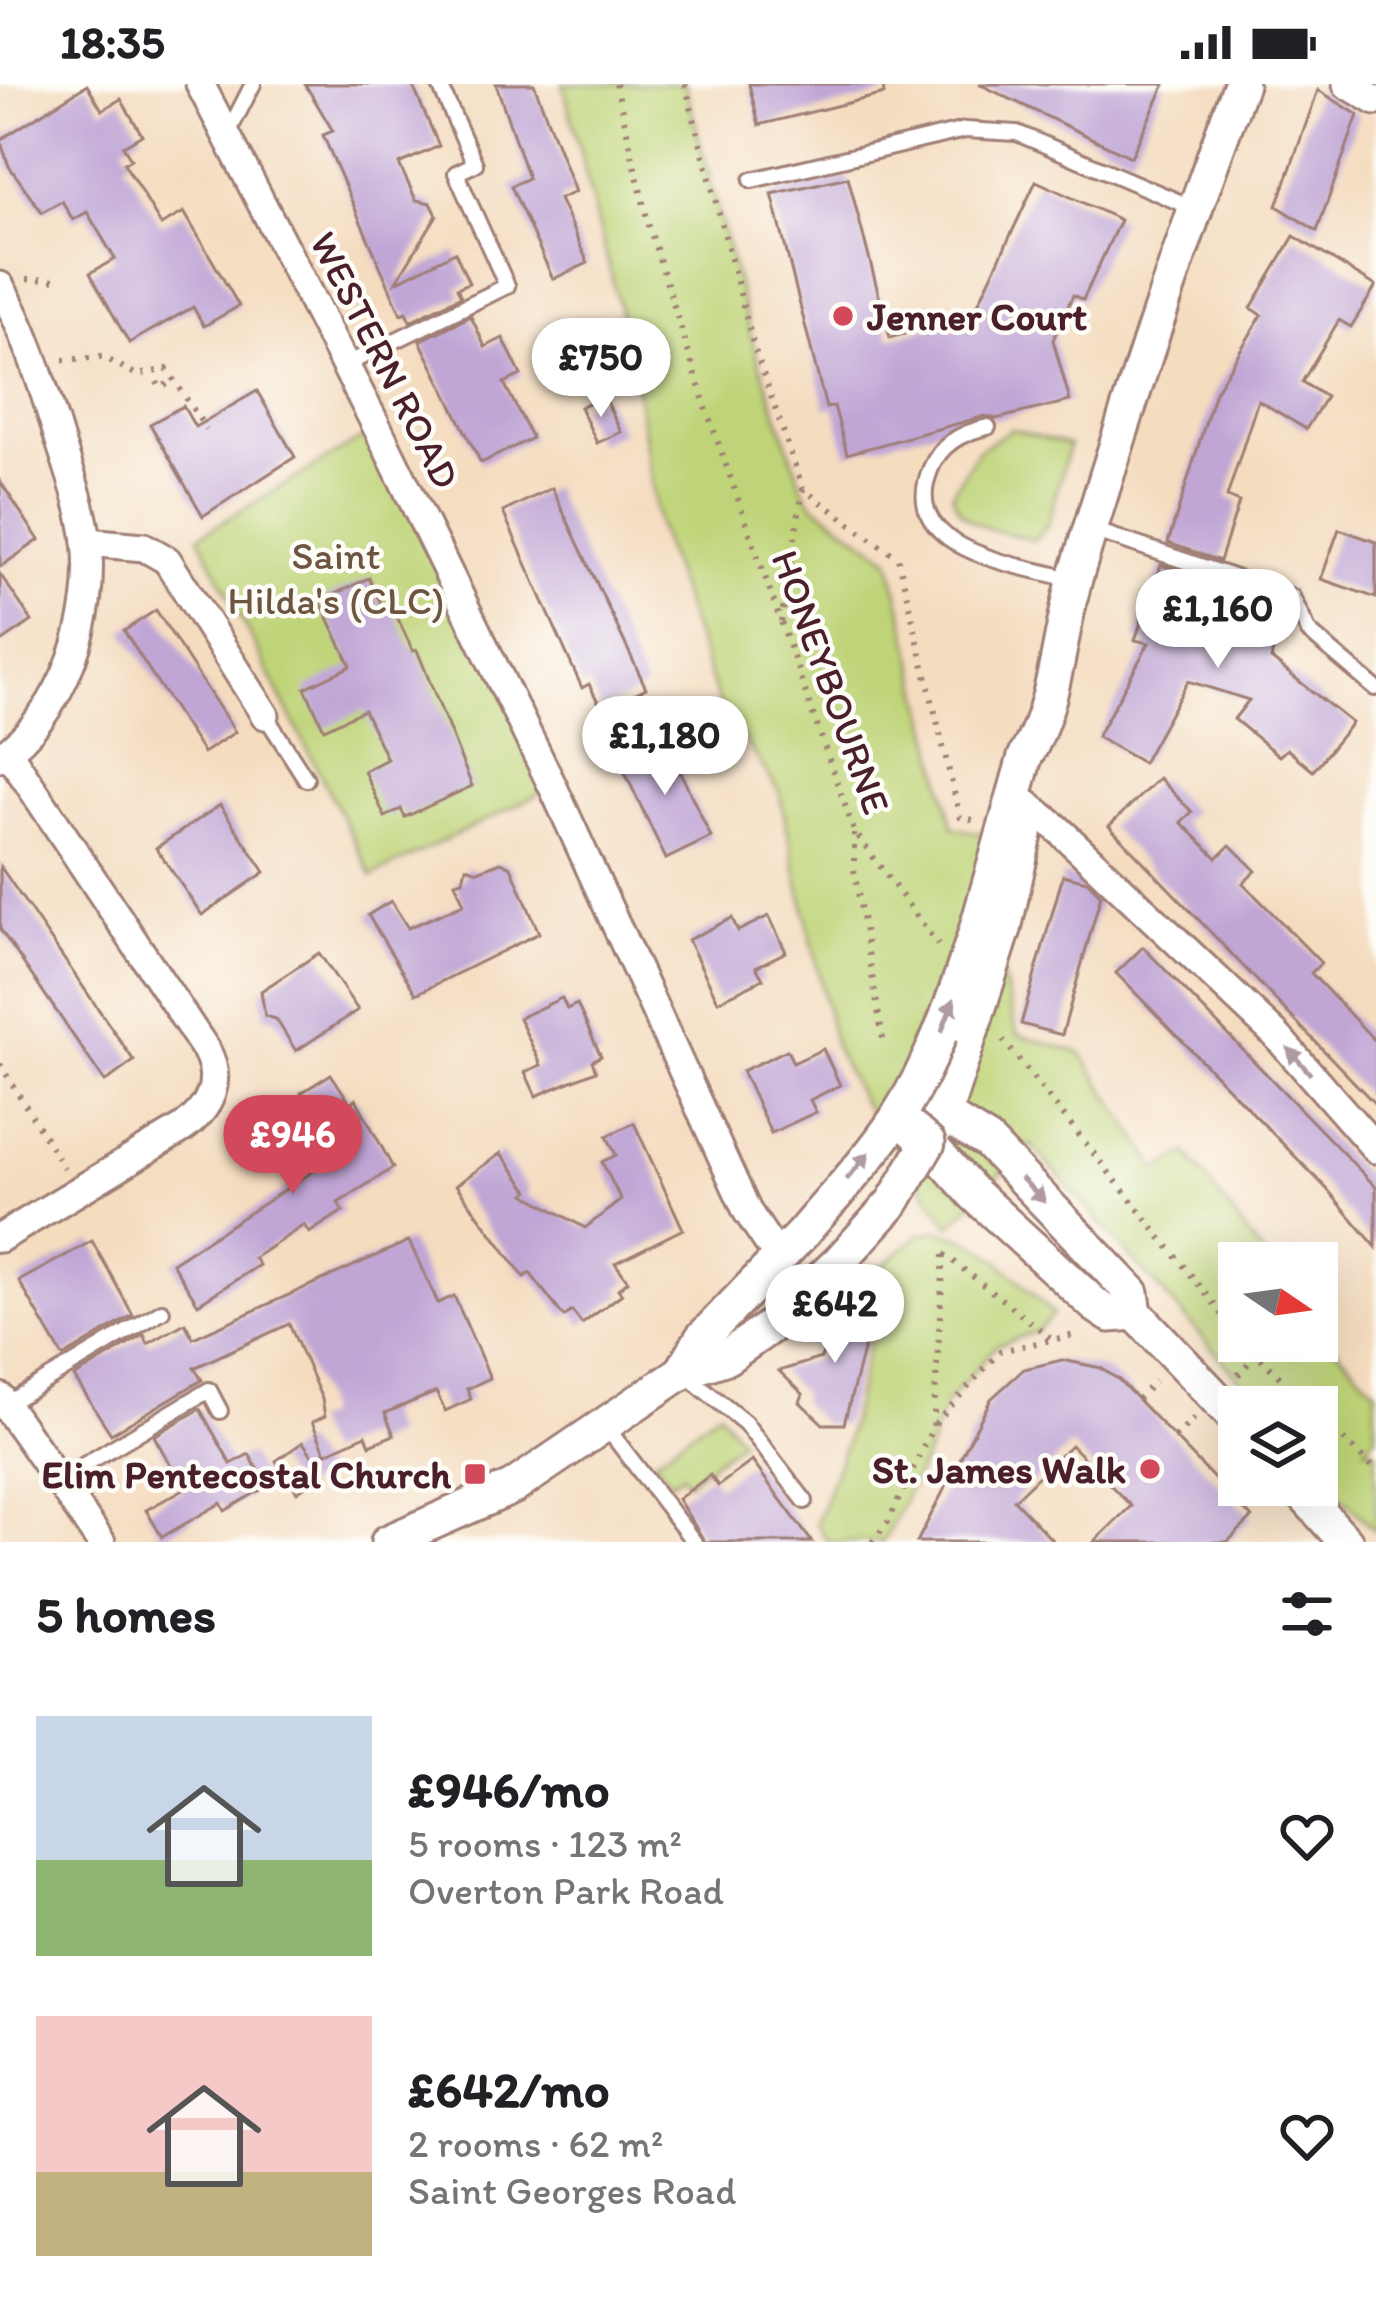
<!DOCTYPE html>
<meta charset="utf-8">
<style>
body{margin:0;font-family:Itim,sans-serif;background:#f6f6f6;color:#202124;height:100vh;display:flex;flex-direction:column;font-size:45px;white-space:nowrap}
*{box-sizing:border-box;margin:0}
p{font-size:39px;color:#757577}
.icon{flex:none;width:66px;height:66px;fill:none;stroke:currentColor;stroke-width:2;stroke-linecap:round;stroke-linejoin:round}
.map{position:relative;height:1458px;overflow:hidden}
.panel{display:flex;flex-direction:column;background:#fff;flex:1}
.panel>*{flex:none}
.needle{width:78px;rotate:103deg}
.buttons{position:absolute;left:1218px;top:1158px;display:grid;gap:24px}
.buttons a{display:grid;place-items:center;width:120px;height:120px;border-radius:0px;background:#fff;box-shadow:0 12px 48px #0002;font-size:60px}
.price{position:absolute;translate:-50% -102px;padding:0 27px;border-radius:42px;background:#fff;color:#222;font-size:39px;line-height:78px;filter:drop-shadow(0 3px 6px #0008)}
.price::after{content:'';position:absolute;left:50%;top:72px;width:36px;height:27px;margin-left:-18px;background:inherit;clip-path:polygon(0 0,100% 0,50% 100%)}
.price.selected{background:#d1495b;color:#fff}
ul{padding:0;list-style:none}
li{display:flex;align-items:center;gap:36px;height:300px;padding:0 36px}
li span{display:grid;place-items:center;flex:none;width:336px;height:240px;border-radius:0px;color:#555}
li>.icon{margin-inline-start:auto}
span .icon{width:144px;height:144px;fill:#fffc;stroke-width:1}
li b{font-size:51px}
h2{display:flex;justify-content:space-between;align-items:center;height:144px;padding:0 36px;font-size:51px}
.status{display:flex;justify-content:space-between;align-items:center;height:84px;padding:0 60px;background:#fff;direction:ltr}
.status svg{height:33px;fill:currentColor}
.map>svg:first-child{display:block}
</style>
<div class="status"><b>18:35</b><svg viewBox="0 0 49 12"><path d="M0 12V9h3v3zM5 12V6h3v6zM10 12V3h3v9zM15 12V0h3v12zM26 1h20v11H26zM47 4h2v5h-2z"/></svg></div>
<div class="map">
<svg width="1376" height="1458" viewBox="0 0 1376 1458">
<rect width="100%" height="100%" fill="#fdfcf7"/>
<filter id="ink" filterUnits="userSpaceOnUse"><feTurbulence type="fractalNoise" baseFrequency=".00833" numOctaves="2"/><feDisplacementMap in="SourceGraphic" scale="24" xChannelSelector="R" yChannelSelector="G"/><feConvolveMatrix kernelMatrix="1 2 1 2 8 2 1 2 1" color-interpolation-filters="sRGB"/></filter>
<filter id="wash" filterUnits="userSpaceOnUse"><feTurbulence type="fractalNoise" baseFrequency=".004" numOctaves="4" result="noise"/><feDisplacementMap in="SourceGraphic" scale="48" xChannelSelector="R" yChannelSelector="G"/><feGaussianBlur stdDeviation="2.7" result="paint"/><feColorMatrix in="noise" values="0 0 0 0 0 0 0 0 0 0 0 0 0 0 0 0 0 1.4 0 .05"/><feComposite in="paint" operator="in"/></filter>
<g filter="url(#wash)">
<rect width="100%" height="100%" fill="#f4dcbf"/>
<!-- green -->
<g fill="#bfd478" stroke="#847a52" stroke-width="3">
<polygon points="563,0 685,0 754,263 803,405 813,420 890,475 953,743 1007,756 988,835 1017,950 1081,969 1158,1086 1187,1069 1269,1179 1239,1179 1239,1257 1317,1257 1317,1244 1376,1306 1376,1352 1365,1364 1376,1367 1376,1448 1317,1386 1317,1323 1265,1323 1030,1060 950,1142 863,1019 835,964 779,707 718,617 659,447 633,278"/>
<polygon points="378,345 553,703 372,792 199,452"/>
<path d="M1011,345l58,16 -21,79 -14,16c-31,-9 -74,-10 -82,-47l26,-43z"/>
<path d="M935,1147c49,4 84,51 118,83l-16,17 -40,14 -53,60 -16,47 -45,90h-54l-13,-18 30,-82 31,-135 -6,-31 47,-41z"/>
<polygon points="718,1327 741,1356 688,1398 682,1390 671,1398 654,1376"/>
</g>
<g id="blocks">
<!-- building -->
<g fill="#c0a5d5">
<polygon points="305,0 412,0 439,62 399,80 416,116 431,119 437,131 396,198 455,168 469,199 457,204 461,212 410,237 406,228 401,230 323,51 333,47"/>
<polygon points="496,0 534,0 575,108 559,115 588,179 553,195 511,102 528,94"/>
<polygon points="749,0 883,0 884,10 759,41"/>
<polygon points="979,0 1165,0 1131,73"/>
<polygon points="87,1 102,26 121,15 142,51 123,62 131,75 124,79 161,141 184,128 239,222 204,242 193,223 129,259 90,189 115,175 87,128 73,136 62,117 42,128 9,82 0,56"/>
<polygon points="1318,6 1358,31 1317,147 1277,122"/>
<polygon points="848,93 890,254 973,231 1036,97 1120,136 1083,216 1073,211 1053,256 1070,317 996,335 985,332 847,370 834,322 826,324 772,110"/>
<polygon points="1294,152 1376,202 1351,243 1339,236 1302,298 1326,313 1306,345 1258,316 1227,413 1239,418 1220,477 1168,459 1215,308 1262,231 1251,224"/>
<polygon points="471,232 485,263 503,254 521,291 504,299 532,354 481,379 420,257"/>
<polygon points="257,307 295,373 203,432 150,340 183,322 195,343"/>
<polygon points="604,312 621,348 597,359 580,323"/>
<polygon points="0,397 39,456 0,483"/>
<polygon points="552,404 646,604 602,626 589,600 582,604 503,428"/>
<polygon points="1339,445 1376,458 1376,514 1321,495"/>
<polygon points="1161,481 1284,522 1271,575 1352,639 1313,687 1287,665 1279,672 1234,635 1249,616 1188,597 1143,679 1097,653 1149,559 1135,556"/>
<polygon points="0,490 32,537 0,559"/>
<polygon points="369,494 382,522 390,518 413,567 417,566 472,702 405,733 401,725 385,733 364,687 387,675 364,626 324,645 305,604 351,582 320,517"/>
<polygon points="156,526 235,648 203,669 124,547"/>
<polygon points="664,654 711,753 666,775 619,676"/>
<polygon points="1159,694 1192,728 1181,738 1217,774 1230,761 1256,787 1243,799 1321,879 1311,889 1376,958 1376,1021 1109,742"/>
<polygon points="220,721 265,788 202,831 156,764"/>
<polygon points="501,778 511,783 539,849 416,910 368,831 391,817 408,844 464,820 455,798 463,796 466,783 478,787"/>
<polygon points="0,782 134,977 105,998 0,845"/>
<polygon points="1063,791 1087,797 1101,811 1062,951 1021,940"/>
<polygon points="769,832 786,868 756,883 763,895 718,917 688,856 732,834 738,847"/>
<polygon points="1143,863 1376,1103 1376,1163 1327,1105 1116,889"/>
<polygon points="319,869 358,926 296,967 276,935 265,932 261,907"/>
<polygon points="562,914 567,925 577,920 601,972 592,977 596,987 536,1012 525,988 541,981 519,934"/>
<polygon points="823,965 840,1001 810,1016 816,1028 771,1049 742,987 787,966 793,979"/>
<polygon points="331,990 350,1019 356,1015 393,1084 338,1119 343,1127 309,1149 304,1141 254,1174 259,1181 198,1220 172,1179 340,1070 301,1009"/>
<polygon points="634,1039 683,1145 615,1179 628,1197 618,1205 622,1210 582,1240 572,1227 564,1233 530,1189 524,1193 456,1101 501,1069 529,1107 525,1110 585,1144 621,1116 602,1078 616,1071 607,1052"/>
<polygon points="92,1157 133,1231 63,1273 19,1197"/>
<polygon points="409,1157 438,1219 454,1212 490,1294 467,1305 471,1315 445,1327 436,1308 385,1329 394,1351 370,1361 366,1351 326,1369 312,1338 325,1332 322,1315 289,1240 194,1284 202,1296 111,1350 74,1293 144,1251 148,1260 185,1239 193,1254"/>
<polygon points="851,1210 875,1221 844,1340 823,1340 800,1318 803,1310 779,1287 821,1274"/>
<polygon points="1062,1276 1101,1284 1119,1296 1252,1434 1227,1458 1094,1458 1131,1422 1071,1361 1014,1416 1054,1458 917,1458 991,1315 1024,1285"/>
<polygon points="200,1325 231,1380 249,1370 267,1402 225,1427 221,1419 162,1453 146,1426 184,1405 154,1352"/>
<polygon points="303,1358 324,1389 297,1408 276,1377"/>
<polygon points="752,1377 812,1458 705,1458 678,1415 710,1391 718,1402"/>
</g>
</g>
</g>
<g filter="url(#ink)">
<use href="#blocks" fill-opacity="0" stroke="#9f7e75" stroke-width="3"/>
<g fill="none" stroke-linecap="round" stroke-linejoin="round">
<defs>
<g id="service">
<polyline points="228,49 253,0"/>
<polyline points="752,96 965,46 1017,49 1193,124"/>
<polyline points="345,281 507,202 456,89 475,80 440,2"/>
<path d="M988,343c-25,5 -47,16 -57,41 -36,84 90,97 144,112"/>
<polyline points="1093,446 1292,513 1309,548 1375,604"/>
<polyline points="265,631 306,695"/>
<polyline points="686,1291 745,1339 805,1417"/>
<polyline points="5,1321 162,1227"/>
<polyline points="607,1344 694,1458"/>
<polyline points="59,1396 209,1306 220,1327"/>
</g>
<g id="minor">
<polyline points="200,0 378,345 553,703 747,1127 778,1173"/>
<polyline points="1347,0 1376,17"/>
<path d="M0,202c25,43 40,92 55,139 11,38 27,77 32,116 9,76 -22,171 -87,216"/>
<polyline points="87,458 144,463 167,476 265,631"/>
<polyline points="1015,711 1057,744 1276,951 1376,1065"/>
<path d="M0,1154l183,-110c27,-20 40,-46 23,-78l-198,-298"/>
<polyline points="0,1313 101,1458"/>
</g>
<g id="tertiary">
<polyline points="1004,845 1025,751"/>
<path d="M976,847l49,-174c32,-53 34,-126 52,-185 50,-164 103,-328 164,-488"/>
<polyline points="971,948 944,1030 928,1059 974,1110 1095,1221 1110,1231 1135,1229"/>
<polyline points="911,1011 988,1058 1132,1209 1135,1229 1239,1338"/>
<polyline points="682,1288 702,1254 802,1150"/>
<polyline points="1295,1401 1346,1458"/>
<polyline points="388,1458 513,1403 682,1288 727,1273 771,1242 839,1178"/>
</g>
</defs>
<!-- service casing -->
<use href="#service" stroke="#9f7e75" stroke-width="20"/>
<!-- minor casing -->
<use href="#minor" stroke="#9f7e75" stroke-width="33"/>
<!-- tertiary casing -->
<use href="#tertiary" stroke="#9f7e75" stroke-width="39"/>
<!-- path -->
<g stroke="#9f7e75" stroke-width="6" stroke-dasharray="3 9" stroke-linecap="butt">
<polyline points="616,0 648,139 704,318 854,747 938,861"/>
<polyline points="685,0 754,263 803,405 898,474 960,733 973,736"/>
<polyline points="27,195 62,196"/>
<polyline points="63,276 103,273 137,291 167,285 206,345"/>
<polyline points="157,298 160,304 174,296"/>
<polyline points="781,538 803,405"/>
<polyline points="854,750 854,786 883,955"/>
<polyline points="1003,956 1239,1251"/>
<polyline points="0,980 64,1084"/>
<polyline points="944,1170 1052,1255"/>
<polyline points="1244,1257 1309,1323"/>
<polyline points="1238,1291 1256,1271"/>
<polyline points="1138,1315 1155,1297"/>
<polyline points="1317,1331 1376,1386"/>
<polyline points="935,1340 1000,1267 1079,1250"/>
<polyline points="1175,1353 1194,1334"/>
<polyline points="872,1458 888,1438 933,1343 944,1170"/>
</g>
<!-- service -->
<use href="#service" stroke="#fff" stroke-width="14"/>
<!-- minor -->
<use href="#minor" stroke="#fff" stroke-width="27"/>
<!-- tertiary -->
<use href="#tertiary" stroke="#fff" stroke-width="33"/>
<defs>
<g id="tertiary-bridge">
<polyline points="971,948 1004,845"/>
<path d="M802,1150c31,-37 67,-74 94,-115 38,-58 59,-122 80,-188"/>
<polyline points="839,1178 893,1118 928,1059 898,1033"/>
</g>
</defs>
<!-- tertiary-bridge casing -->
<use href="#tertiary-bridge" stroke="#9f7e75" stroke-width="39" stroke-linecap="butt"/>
<!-- tertiary-bridge -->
<use href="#tertiary-bridge" stroke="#fff" stroke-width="33"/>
</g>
<!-- one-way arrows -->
<defs><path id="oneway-solid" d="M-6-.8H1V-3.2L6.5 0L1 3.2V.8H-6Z" transform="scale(3)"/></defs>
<g fill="#ae9aa0">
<use href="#oneway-solid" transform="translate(948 931) rotate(-69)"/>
<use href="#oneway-solid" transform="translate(1299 977) rotate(-131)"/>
<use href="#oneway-solid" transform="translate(858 1082) rotate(-50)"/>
<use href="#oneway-solid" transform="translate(1033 1106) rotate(46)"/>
</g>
</g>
<!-- markers -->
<g fill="#d1495b" stroke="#fdfcf7" stroke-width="4.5">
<circle cx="843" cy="232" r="12"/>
<circle cx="1150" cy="1385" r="12"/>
<rect x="463" y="1378" width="24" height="24" rx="6"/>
</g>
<g text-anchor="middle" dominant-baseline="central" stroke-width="9" stroke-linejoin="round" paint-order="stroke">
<!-- poi labels -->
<g font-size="39" font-weight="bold" fill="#4a1f2b" stroke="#fdfcf7" text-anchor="end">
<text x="867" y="232" text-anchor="start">Jenner Court</text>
<text x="1126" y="1385">St. James Walk</text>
<text x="451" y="1390">Elim Pentecostal Church</text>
</g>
<!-- street labels -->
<g font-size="39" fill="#4a1f2b" stroke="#fdfcf7">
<text transform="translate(385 276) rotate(63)">WESTERN ROAD</text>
<text transform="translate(831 598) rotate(70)">HONEYBOURNE</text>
</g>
<!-- park labels -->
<g font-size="39" fill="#6d5542" stroke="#fdfcf7">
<text x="336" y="471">Saint<tspan x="336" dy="45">Hilda's (CLC)</tspan></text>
</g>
</g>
</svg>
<div class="buttons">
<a><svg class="needle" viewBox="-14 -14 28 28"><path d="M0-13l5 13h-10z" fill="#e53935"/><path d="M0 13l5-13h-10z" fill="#757577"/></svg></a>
<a><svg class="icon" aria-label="layers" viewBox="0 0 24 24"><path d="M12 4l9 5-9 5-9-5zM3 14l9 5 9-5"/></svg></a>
</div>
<b class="price" style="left:601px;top:336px">£750</b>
<b class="price" style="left:1218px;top:587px">£1,160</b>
<b class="price" style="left:665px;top:714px">£1,180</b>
<b class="price selected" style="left:293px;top:1113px">£946</b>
<b class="price" style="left:835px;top:1282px">£642</b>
</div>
<section class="panel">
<h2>5 homes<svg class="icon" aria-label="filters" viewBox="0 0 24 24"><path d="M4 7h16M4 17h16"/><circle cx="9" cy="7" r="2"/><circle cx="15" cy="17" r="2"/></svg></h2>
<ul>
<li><span style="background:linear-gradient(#c9d6e8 60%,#8fb573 0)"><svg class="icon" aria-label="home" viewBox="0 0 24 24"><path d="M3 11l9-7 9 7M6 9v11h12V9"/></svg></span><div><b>£946/mo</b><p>5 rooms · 123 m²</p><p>Overton Park Road</p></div><svg class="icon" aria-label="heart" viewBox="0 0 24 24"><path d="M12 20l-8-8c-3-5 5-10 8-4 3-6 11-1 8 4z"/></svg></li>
<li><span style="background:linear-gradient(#f6c9c9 65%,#c2b280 0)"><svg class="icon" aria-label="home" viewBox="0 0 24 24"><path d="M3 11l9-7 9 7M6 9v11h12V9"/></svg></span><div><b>£642/mo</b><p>2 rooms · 62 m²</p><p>Saint Georges Road</p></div><svg class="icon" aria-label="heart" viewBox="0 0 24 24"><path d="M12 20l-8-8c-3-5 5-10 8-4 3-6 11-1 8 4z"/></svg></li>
</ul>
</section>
